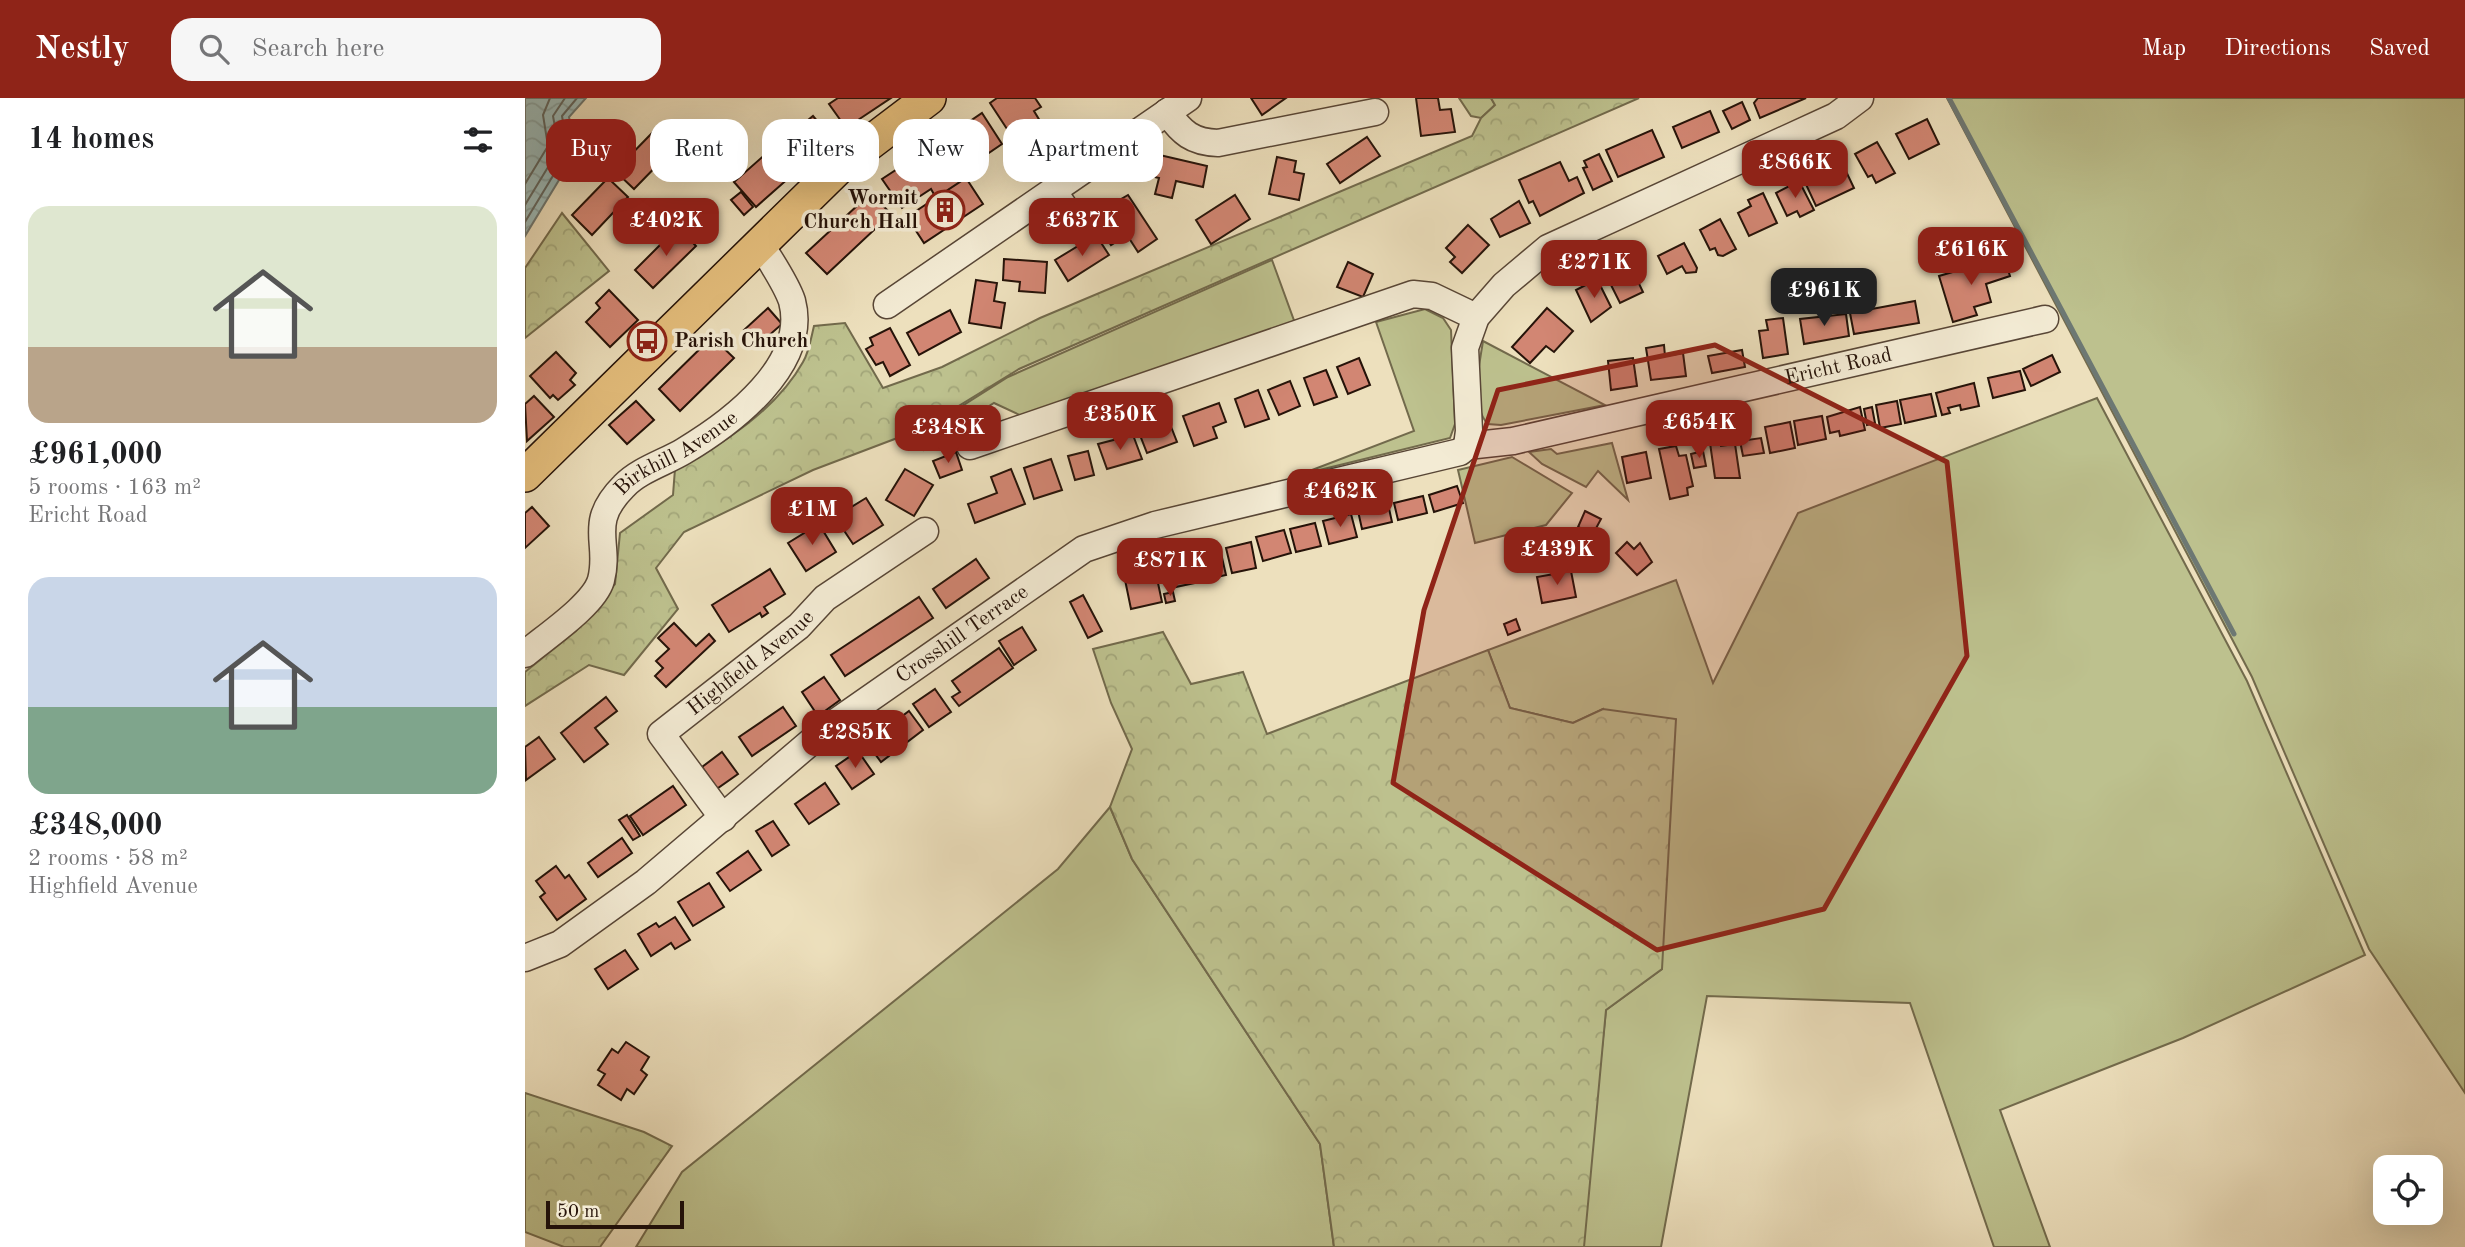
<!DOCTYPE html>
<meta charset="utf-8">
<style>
body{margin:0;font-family:"Old Standard TT",serif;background:#f6f6f6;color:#202124;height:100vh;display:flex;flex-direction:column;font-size:26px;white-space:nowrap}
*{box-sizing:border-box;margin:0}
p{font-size:23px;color:#757577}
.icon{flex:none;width:38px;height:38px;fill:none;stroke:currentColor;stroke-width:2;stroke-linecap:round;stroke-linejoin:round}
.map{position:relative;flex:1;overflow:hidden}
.panel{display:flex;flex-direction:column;background:#fff;width:525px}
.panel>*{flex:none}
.banner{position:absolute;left:21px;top:21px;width:665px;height:63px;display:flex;gap:14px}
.buttons{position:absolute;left:1848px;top:1057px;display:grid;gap:14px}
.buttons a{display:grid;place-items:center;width:70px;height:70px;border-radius:14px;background:#fff;box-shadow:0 7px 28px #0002;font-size:35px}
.scale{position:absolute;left:21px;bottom:18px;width:138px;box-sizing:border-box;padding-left:7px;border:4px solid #261309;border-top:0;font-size:19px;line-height:24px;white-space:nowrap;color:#261309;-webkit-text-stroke:5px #f3ebd4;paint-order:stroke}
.price{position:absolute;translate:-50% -60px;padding:0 16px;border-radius:14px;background:#8f2418;color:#fff;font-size:23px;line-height:46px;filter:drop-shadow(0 2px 4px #0008)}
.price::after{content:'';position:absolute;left:50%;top:42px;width:21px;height:16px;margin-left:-10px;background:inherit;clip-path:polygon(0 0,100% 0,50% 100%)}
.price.current{background:#222;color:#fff}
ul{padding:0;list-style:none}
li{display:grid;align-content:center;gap:14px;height:371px;padding:0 28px}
li span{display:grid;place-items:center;height:217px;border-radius:21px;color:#555}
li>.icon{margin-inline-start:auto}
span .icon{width:126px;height:126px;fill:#fffc;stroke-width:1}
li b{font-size:30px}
h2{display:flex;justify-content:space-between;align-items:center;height:84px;padding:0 28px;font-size:30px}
.pill{padding:0 24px;border-radius:21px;background:#fff;box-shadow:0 7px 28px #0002;font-size:24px;line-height:63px}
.pill.current{background:#8f2418;color:#fff}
header{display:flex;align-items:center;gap:42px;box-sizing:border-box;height:98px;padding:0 35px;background:#8f2418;color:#fff}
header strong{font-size:33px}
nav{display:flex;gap:38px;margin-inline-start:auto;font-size:24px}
.search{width:490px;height:63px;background:#f6f6f6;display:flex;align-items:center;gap:18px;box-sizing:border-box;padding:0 24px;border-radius:21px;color:#757577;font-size:26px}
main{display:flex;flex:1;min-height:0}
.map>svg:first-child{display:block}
</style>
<header>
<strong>Nestly</strong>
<div class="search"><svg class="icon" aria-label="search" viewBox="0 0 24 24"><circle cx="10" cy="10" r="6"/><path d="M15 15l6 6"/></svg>Search here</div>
<nav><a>Map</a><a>Directions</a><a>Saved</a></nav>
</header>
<main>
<section class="panel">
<h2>14 homes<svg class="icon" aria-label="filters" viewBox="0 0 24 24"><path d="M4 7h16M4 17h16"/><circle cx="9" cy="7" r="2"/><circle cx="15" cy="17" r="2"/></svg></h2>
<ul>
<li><span style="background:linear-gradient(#dfe7d0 65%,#b9a48a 0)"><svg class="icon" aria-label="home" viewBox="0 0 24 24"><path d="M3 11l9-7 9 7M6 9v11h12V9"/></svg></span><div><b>£961,000</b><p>5 rooms · 163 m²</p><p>Ericht Road</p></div></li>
<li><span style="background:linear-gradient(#c9d6e8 60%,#7fa58c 0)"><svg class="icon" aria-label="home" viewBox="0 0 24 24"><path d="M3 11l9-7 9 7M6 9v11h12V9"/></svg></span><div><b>£348,000</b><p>2 rooms · 58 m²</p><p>Highfield Avenue</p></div></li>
</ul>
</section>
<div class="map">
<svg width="1940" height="1149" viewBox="0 0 1940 1149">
<defs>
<pattern id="forest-crowns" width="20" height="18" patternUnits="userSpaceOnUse" patternTransform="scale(1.75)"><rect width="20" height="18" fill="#bdc18e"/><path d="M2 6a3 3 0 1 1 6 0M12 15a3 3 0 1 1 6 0" fill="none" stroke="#a2a579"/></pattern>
<pattern id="water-waves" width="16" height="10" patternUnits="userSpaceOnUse" patternTransform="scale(1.75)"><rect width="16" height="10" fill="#9cbbb9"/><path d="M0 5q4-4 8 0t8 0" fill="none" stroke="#86a09e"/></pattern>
</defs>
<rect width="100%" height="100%" fill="#ede0bd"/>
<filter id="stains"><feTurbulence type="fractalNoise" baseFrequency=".00286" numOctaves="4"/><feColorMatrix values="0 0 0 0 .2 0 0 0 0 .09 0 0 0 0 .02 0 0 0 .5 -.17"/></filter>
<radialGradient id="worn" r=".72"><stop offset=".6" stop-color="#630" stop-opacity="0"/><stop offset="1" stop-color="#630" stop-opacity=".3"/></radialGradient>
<!-- grass -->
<g fill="#bdc18e" stroke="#726a4c" stroke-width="2">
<polygon points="934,0 966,0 970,7 956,20 946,18"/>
<polygon points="1422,0 1940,0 1940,995 1844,851 1727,579"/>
<polygon points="747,162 771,228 499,319 469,305 461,310 460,325 438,341 399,352 393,336 483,279"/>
<polygon points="900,211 918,220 926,232 930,326 925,340 774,377 889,333 851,224"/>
<path d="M958,243l122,64 -104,20 -14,-1c-17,-23 -8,-56 -4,-83z"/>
<polygon points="1572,300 1722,583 1840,857 1658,940 1475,1012 1525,1149 1469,1149 1385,905 1182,898 1136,1149 1056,1149 1081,912 1137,871 1078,611 1048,625 985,610 963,552 1151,482 1188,585 1273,415"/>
<polygon points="1087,345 1103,402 1073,373 1061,389 1017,366 1004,354 1026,351 1032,356"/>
<polygon points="987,359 1047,395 1021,427 950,445 933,372"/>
<polygon points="585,709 607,761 795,1046 809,1149 111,1149 157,1074 533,771"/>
</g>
<!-- forest -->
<g fill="url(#forest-crowns)" stroke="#726a4c" stroke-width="2">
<path d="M966,0h148l-620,271 -98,60 -108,41 -129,62 -28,36 22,41 -54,66 -35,-10 -64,41v-34l51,-41 39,-47 5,-51 53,-38 2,-26c46,-23 102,-60 128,-107 6,-10 8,-24 11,-36l31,-3 38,65 59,-21 98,-49 432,-182 9,-18 14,-13z"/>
<polygon points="37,115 84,173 0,240 0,170"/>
<polygon points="638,534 666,586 718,574 742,636 963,552 985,610 1048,625 1078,611 1151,621 1137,871 1081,912 1059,1149 809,1149 795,1046 607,761 585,709 607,651 586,605 568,551"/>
<polygon points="0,995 119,1034 147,1048 75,1149 39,1149 0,1134"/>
</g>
<!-- water -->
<polygon fill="url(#water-waves)" stroke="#6d7873" stroke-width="2" points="0,0 61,0 44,19 51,54 0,138"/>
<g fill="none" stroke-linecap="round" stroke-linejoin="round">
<!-- shore -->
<g stroke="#616761" stroke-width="2">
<polyline points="0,86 23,48 18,17 25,0"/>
<polyline points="0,107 34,51 28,18 40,0"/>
<polyline points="0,124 43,53 37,18 52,0"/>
</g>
<!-- stream -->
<polyline stroke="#6d7873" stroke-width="5" points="1424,0 1709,536"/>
</g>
<!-- building -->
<g fill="#d28673" stroke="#261309" stroke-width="2">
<polygon points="313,0 366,0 321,30 304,6"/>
<polygon points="472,0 510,0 516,9 509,13 515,23 496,36 490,26 482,31 465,5"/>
<polygon points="726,0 761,0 737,17"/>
<polygon points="891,0 913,0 915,12 926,11 930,34 896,38"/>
<polygon points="1233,0 1281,0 1235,20 1229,5"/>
<polygon points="1217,4 1225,22 1207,31 1198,13"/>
<polygon points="1185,13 1194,34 1157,50 1148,29"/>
<polygon points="457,15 477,46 449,65 429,34"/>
<polygon points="288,18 308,42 274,70 254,46"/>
<polygon points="1402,21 1414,46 1384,61 1371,36"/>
<polygon points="1127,32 1139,59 1093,79 1081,52"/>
<polygon points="128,34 147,52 109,91 90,73"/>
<polygon points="405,37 411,46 417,42 436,72 430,75 436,84 411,100 406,91 377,110 357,81 386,62 380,53"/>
<polygon points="842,39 855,58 815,85 802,66"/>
<polygon points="1352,44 1370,75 1351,85 1347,77 1343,79 1330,56"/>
<polygon points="243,54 265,79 231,109 209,84"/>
<polygon points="626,55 682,68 678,89 651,83 647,100 630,96 634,80 621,77"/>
<polygon points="1074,56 1087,83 1068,92 1058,70 1062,69 1059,63"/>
<polygon points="752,59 771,63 769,74 779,76 774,102 744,96"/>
<polygon points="1035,64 1044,83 1052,79 1059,95 1015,118 1008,103 1004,105 994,82"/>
<polygon points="1318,67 1329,90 1291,108 1278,80 1288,75 1290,80"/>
<polygon points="83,80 103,99 67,137 47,117"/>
<polygon points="441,80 458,106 399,145 382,119"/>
<polygon points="1274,83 1289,112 1275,119 1272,113 1262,118 1251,95"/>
<polygon points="216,94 228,109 219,117 206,102"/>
<polygon points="346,95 366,116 302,176 281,155"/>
<polygon points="1238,95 1252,125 1224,138 1213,115 1226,108 1223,102"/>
<polygon points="603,97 632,141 613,154 602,137 586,147 574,128 590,118 584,108"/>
<polygon points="710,97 725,121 686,146 671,122"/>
<polygon points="994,103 1005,125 975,139 966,121"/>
<polygon points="1195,121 1211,151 1198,158 1193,157 1190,150 1185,152 1175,132"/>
<polygon points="943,127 964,147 937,175 925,164 930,159 921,150"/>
<polygon points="153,129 171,148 128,190 110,172"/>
<polygon points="571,137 584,157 543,183 530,162"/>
<polygon points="1159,145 1172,170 1171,174 1161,175 1157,168 1142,176 1133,158"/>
<polygon points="1479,159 1485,178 1461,186 1466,204 1449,209 1452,217 1428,224 1414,178"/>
<polygon points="479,161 522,164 520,195 494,193 495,184 478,182"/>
<polygon points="823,164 848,176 838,199 812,189"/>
<polygon points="1098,167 1102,176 1108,173 1118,194 1095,205 1080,175"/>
<polygon points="1072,181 1086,209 1066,224 1051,192"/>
<polygon points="451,182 472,185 469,203 480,205 476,230 444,225"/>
<polygon points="84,192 113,222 85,249 61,224 75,210 71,205"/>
<polygon points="1390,203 1394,225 1329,236 1325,215"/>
<polygon points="243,210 257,226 233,247 219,232"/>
<polygon points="1022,210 1048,233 1029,254 1021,248 1005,265 987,249"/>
<polygon points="425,212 436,234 394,257 382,235"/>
<polygon points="1321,216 1324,238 1279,246 1275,221"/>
<polygon points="1258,220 1263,256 1238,260 1234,233 1243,232 1241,222"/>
<polygon points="365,230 385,267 365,278 358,264 351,267 341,251 348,247 345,240"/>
<polygon points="187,239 209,260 155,313 134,291"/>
<polygon points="1139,247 1140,258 1158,255 1161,278 1126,282 1121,250"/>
<polygon points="1217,252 1220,269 1187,275 1183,258"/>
<polygon points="31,254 51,275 45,282 50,287 33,302 28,297 25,300 5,278"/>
<polygon points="1527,257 1535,274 1506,288 1498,271"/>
<polygon points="834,260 845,287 823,296 812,269"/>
<polygon points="1108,260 1112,288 1086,292 1083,263"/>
<polygon points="801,272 812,299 789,307 779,280"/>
<polygon points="1495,273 1500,292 1468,300 1463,280"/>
<polygon points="765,283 775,308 754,317 743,292"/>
<polygon points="1449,285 1454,308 1436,312 1435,307 1423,310 1425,315 1417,317 1411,295"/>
<polygon points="733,292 744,321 720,329 710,301"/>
<polygon points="1406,296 1411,318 1380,325 1375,302"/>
<polygon points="9,298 29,319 2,343 0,306"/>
<polygon points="111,303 129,322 102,346 84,327"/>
<polygon points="1372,303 1376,326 1355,330 1351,307"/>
<polygon points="694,305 701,324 688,329 692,340 669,348 658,318"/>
<polygon points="1335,309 1340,332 1315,338 1314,333 1305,335 1302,319"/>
<polygon points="1347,309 1350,325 1342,327 1339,311"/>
<polygon points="1297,318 1301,341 1273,347 1269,323"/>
<polygon points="643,321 652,344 622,355 613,332"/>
<polygon points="1265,324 1270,350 1245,355 1240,329"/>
<polygon points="608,337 617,361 582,371 573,346"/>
<polygon points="1236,340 1239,355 1218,358 1215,343"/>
<polygon points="1195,343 1196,348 1210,346 1215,380 1190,380 1185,345"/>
<polygon points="1151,348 1154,358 1161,357 1168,388 1162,390 1163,397 1145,401 1134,351"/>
<polygon points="563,353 569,377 550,382 543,358"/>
<polygon points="1178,353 1181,368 1169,370 1166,356"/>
<polygon points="431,354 437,372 415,380 408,363"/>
<polygon points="1121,354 1126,380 1102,385 1097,359"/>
<polygon points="526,361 537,392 509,401 499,370"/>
<polygon points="380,371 408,387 389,418 361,402"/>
<polygon points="486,371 500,406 450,425 443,406 472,395 466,379"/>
<polygon points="932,388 938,405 909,414 904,397"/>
<polygon points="898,398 902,415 873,422 869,405"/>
<polygon points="341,400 358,427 328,446 310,419"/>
<polygon points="863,406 867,424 837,431 833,413"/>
<polygon points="7,409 24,428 0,450 0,415"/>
<polygon points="1060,413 1076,421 1068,436 1053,429"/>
<polygon points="826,416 832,439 804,446 798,423"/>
<polygon points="790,425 796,448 771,454 765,431"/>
<polygon points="294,426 311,454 281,473 263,445"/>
<polygon points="759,432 766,455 738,463 731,439"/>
<polygon points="726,444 731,470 707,475 701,450"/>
<polygon points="1102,444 1109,451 1115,445 1127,464 1112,477 1091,455"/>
<polygon points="695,451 701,477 677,482 671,457"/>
<polygon points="664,458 670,485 646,490 640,464"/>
<polygon points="451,461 464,480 421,510 408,491"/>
<polygon points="629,466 637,504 606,511 598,472"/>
<polygon points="245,471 260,496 239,509 243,515 237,519 235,515 204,534 187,507"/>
<polygon points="1046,473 1051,499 1017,505 1012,479"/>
<polygon points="648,494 650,503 641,505 639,496"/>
<polygon points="558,497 577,533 563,540 545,504"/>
<polygon points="394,499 408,520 320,578 306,557"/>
<polygon points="991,521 995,532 983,537 979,526"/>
<polygon points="149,525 171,548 184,536 190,543 141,589 130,578 138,570 131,563 144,551 133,540"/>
<polygon points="497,529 511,552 489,567 474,543"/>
<polygon points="474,550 488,570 434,608 427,599 435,594 427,583"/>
<polygon points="299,579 315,602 293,618 277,594"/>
<polygon points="410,591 426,614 404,629 388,606"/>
<polygon points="81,599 92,613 70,630 83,646 59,664 36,635"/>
<polygon points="258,609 271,628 227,658 214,639"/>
<polygon points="384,613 398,632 356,664 342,645"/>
<polygon points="14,639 30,661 1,682 0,649"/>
<polygon points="333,653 349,676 327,691 311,668"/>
<polygon points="197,654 213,676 183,697 175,685 184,679 177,669"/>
<polygon points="300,685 314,706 284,726 270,706"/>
<polygon points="148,688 161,707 118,737 105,718"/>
<polygon points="102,717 115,738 108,742 94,722"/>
<polygon points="248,723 264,747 247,758 231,733"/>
<polygon points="97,740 107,755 73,779 63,765"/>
<polygon points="223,753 236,772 205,793 192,775"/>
<polygon points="31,768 40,780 44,777 61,801 32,822 15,799 20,795 11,783"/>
<polygon points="184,785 199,809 168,828 153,804"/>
<polygon points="150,819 165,842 150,851 146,845 126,858 113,836 131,825 134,829"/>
<polygon points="100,852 113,871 83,891 70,871"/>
<polygon points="101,944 124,959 116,972 122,977 109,996 102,991 96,1002 73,987 80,976 73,972 87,951 93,955"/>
</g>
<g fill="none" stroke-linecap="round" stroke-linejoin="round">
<defs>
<g id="minor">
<path d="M642,14c15,21 25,30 51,31l157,-31"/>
<polyline points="528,93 542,113"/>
<polyline points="362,207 663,0"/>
<polyline points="445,348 888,196 907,198 951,219"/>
<path id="s1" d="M942,348l46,-5 532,-122"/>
<polyline points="942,348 944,333 940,250 951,219 979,187 1023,150 1311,18 1335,0"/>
<path id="s2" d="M0,556c20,-17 69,-49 76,-74 10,-38 -15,-56 23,-94 15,-16 42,-24 60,-35 47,-28 125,-86 108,-150 -6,-18 -21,-39 -31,-56"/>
<path id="s3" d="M198,720l-62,-84 138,-108 26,-28 100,-67"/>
<path id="s4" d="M0,860l35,-14 86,-62 180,-153 258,-180 71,-24 305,-73 7,-6"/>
</g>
<polyline id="major" points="0,377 317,66 404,0"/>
</defs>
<!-- minor casing -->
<use href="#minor" stroke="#584636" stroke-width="29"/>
<!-- major casing -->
<use href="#major" stroke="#261309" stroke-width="36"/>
<!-- minor -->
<use href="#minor" stroke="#f3ebd4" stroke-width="26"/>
<!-- major -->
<use href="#major" stroke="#e6c07e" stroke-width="33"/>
</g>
<!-- marked area -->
<path fill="#8f2418" fill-opacity="0.2" stroke="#8f2418" stroke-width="5" stroke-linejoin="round" d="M1190,247l232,117 20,194 -143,253 -167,41 -264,-167 31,-173 74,-220z"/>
<!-- icons -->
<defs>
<symbol id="building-ring" viewBox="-11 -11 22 22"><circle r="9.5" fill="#f3ebd4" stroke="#8f2418" stroke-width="1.5"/><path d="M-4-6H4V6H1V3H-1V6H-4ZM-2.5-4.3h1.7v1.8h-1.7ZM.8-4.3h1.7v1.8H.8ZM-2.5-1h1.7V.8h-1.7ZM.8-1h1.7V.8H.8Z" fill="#8f2418"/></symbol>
<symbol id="bus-ring" viewBox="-11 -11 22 22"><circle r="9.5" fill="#f3ebd4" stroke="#8f2418" stroke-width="1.5"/><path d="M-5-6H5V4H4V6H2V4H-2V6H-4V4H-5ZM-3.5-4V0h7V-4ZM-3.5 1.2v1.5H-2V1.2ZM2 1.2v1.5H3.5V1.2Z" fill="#8f2418"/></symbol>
</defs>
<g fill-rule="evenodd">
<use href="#building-ring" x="398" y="90" width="44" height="44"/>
<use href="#bus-ring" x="100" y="221" width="44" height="44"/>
</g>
<g text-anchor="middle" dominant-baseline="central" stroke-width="7" stroke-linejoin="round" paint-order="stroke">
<!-- poi labels -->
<g font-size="21" font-weight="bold" fill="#261309" stroke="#f3ebd4" text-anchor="end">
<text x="393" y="100">Wormit<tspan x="393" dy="24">Church Hall</tspan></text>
<text x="149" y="243" text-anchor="start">Parish Church</text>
</g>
<!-- street labels -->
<g font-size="21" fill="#261309" stroke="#f3ebd4">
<text stroke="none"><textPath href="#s1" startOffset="380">Ericht Road</textPath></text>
<text stroke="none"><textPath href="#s2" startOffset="270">Birkhill Avenue</textPath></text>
<text stroke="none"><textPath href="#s4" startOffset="546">Crosshill Terrace</textPath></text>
<text stroke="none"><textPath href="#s3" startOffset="219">Highfield Avenue</textPath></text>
</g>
</g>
<rect width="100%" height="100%" filter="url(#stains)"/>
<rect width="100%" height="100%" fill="url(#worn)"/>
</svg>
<div class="buttons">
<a><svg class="icon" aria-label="locate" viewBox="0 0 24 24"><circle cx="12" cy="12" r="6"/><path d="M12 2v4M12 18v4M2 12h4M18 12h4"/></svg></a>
</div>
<div class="scale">50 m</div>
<b class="price" style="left:1270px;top:102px">£866K</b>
<b class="price" style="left:141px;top:160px">£402K</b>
<b class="price" style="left:557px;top:160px">£637K</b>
<b class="price" style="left:1446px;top:189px">£616K</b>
<b class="price" style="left:1069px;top:202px">£271K</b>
<b class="price current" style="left:1299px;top:230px">£961K</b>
<b class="price" style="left:595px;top:354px">£350K</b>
<b class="price" style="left:1174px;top:362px">£654K</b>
<b class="price" style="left:423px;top:367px">£348K</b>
<b class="price" style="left:815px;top:431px">£462K</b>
<b class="price" style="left:287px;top:449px">£1M</b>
<b class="price" style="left:1032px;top:489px">£439K</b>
<b class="price" style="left:645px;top:500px">£871K</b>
<b class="price" style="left:330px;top:672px">£285K</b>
<div class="banner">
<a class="pill current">Buy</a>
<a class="pill">Rent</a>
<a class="pill">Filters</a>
<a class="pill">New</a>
<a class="pill">Apartment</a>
</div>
</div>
</main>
